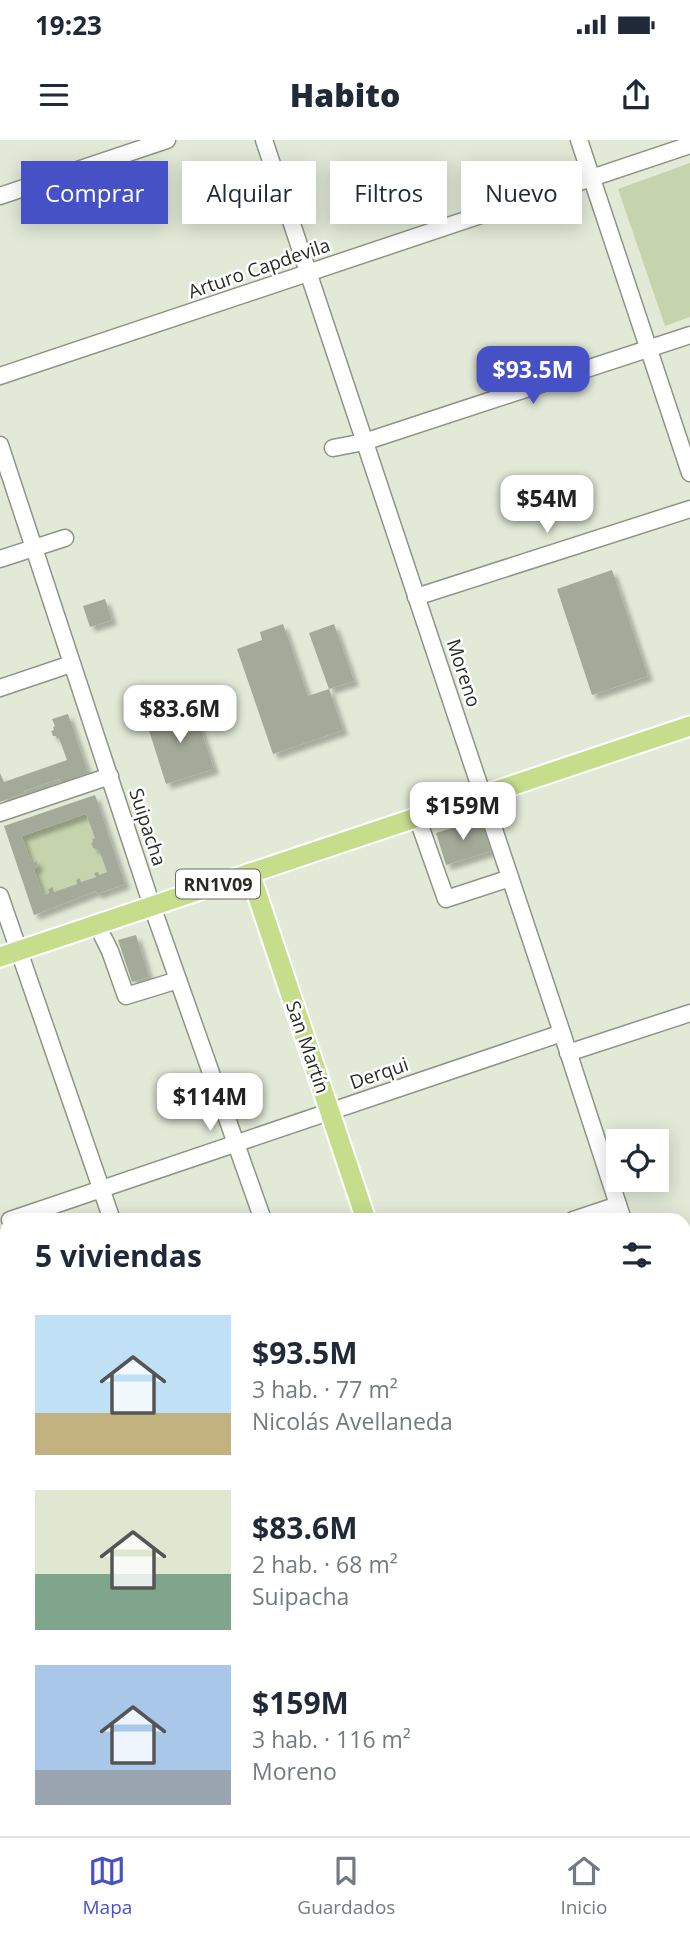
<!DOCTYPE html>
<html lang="es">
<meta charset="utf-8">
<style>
body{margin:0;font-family:"Open Sans",sans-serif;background:#f2f2f3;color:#1f2937;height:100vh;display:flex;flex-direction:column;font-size:26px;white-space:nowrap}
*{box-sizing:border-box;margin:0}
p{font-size:23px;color:#747a83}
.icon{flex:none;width:38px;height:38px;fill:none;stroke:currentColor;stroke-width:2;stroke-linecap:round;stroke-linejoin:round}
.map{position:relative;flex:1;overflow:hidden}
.panel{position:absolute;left:0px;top:1073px;width:691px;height:625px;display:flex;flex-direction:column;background:#fff;border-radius:21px 21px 0 0;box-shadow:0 4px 18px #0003}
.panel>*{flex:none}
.banner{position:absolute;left:21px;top:21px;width:649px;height:63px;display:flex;gap:14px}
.buttons{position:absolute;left:606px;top:989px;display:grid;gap:14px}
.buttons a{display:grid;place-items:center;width:63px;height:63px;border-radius:0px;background:#fff;box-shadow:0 4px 18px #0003;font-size:35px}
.price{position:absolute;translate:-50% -60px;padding:0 16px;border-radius:14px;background:#fff;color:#222;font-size:23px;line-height:46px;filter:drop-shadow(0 2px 4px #0008)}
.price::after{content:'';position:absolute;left:50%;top:42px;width:21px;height:16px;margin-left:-10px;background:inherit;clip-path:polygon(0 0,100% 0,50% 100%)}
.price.selected{background:#4751c6;color:#fff}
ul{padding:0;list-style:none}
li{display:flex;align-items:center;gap:21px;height:175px;padding:0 35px}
li span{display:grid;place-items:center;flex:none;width:196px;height:140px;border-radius:0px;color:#555}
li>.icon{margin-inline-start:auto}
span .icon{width:84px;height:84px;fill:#fffc;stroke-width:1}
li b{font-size:30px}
h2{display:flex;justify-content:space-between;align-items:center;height:84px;padding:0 35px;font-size:30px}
.tag{padding:0 24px;border-radius:0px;background:#fff;box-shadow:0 4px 18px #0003;font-size:24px;line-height:63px}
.tag.selected{background:#4751c6;color:#fff}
.status{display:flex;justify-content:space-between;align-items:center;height:49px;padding:0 35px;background:#fff;direction:ltr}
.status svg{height:19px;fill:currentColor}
header{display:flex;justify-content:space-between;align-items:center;height:91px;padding:0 35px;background:#fff;font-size:32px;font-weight:800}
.tabs{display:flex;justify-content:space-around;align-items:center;height:98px;border-top:2px solid #e0e1e3;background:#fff;font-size:19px;color:#747a83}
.tabs a{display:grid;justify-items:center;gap:4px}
.tabs .selected{color:#4751c6}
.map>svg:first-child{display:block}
</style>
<div class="status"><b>19:23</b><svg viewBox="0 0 49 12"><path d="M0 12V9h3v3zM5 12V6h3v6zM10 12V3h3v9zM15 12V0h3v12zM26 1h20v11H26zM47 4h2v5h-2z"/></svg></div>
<header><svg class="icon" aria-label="menu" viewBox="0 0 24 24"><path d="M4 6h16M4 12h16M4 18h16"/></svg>Habito<svg class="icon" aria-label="share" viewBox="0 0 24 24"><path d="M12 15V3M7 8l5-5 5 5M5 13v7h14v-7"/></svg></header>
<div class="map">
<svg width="690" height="1696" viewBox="0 0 690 1696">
<defs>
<filter id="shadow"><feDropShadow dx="5" dy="5" stdDeviation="2" flood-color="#0004"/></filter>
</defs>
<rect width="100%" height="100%" fill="#e2e9d7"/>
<!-- built -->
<polygon fill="#d6dfc6" points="585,1691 585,1690 630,1691 613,1696 587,1696"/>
<!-- green -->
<g fill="#c6d4ad">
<polygon points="690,23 690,177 665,186 618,49"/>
<polygon points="86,674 95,698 92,699 93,702 91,703 93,708 99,710 107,732 99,735 95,734 96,737 81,742 80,738 76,740 77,744 54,752 53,747 48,749 49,753 43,755 34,730 38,726 37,722 30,720 22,696"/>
</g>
<!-- building -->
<g fill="#a4aa99" fill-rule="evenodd" filter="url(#shadow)">
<polygon points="612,430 648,536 592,555 557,449"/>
<polygon points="105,459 112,480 90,487 83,466"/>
<polygon points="283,484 308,556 329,549 343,590 273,614 237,509 262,500 260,492"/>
<polygon points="334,484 354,541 329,549 309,493"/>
<polygon points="193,566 214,629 166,644 146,581"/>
<polygon points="68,574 88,633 61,643 59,639 24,651 25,653 0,662 0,633 4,642 67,620 59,598 57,599 56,596 53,596 51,591 54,590 53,587 55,586 52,579"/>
<path d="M95,655l30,89 -28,10 -1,-3 -62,24 -30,-89zM86,674l9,24 -3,1 1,3 -2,1 2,5 6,2 8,22 -8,3 -1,-3 -4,1 2,4 -15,5 -1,-4 -4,2 1,4 -23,8 -1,-5 -5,2 1,4 -6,2 -9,-25 4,-4 -1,-5 -3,1 -1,-3 -3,1 -8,-24z"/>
<polygon points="481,679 491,711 446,725 436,693"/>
<polygon points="136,795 149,837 132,842 118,800"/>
<polygon points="690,1192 690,1237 684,1221 684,1194"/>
<polygon points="4,1554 7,1563 7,1635 0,1638 0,1556"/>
<polygon points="76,1690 305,1690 307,1696 77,1696"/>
</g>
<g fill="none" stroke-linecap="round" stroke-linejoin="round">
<defs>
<g id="minor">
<polyline points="264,0 562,893 623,1080"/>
<polyline points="579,0 690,333"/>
<polyline points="0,56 167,0"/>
<polyline points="0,236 690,5"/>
<polyline points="0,305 152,766 263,1080"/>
<polyline points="333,308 364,302 690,195"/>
<polyline points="0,419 65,398"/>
<polyline points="416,457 690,369"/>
<polyline points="0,548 71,524"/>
<polyline points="0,673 110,636"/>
<polyline points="417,677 446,759 510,738"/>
<polyline points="0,756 112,1080"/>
<polyline points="97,785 110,811 126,856 178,840"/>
<polyline points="568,913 690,873"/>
<polyline points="10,1080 562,893"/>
<polyline points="573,1080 618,1065"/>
<polyline points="684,1160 690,1158"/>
<polyline points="684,1261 690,1278"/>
<polyline points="0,1275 7,1272"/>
<polyline points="0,1469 7,1466"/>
<polyline points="0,1513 7,1534"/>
<polyline points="684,1687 690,1685"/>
<polyline points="59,1690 61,1696"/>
<polyline points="321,1690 323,1696"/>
<polyline points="656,1696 672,1690"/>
</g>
<g id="major">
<polyline points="250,733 366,1080"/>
<polyline points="0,817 690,586"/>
<polyline points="684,1423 690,1421"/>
<polyline points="684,1441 690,1439"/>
<polyline points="0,1659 7,1657"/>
<polyline points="570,1690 572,1696"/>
</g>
</defs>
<!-- minor casing -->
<use href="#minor" stroke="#8f9585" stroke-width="19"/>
<!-- major casing -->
<use href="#major" stroke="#fff" stroke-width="23"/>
<!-- minor -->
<use href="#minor" stroke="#fff" stroke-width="16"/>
<!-- major -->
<use href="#major" stroke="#c6dd8c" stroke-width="19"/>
</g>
<g text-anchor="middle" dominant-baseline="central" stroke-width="5" stroke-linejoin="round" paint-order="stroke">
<!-- shield labels -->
<rect fill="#fff" stroke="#696b66" stroke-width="2" x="176" y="729.5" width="84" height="29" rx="5"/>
<g font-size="18" font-weight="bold" fill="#292c25">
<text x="218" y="744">RN1V09</text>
</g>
<!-- street labels -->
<g font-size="19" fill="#292c25" stroke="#fff">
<text transform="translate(259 128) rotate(-19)">Arturo Capdevila</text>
<text transform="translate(464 533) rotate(72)">Moreno</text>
<text transform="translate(148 687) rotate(72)">Suipacha</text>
<text transform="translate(308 907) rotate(71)">San Martín</text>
<text transform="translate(379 933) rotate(-19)">Derqui</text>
</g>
</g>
</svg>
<div class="buttons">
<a><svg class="icon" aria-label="locate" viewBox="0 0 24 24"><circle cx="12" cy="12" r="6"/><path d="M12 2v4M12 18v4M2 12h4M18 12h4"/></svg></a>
</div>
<b class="price selected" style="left:533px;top:266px">$93.5M</b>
<b class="price" style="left:547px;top:395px">$54M</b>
<b class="price" style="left:180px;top:605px">$83.6M</b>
<b class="price" style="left:463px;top:702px">$159M</b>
<b class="price" style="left:210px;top:993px">$114M</b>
<div class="banner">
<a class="tag selected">Comprar</a>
<a class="tag">Alquilar</a>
<a class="tag">Filtros</a>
<a class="tag">Nuevo</a>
</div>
<section class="panel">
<h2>5 viviendas<svg class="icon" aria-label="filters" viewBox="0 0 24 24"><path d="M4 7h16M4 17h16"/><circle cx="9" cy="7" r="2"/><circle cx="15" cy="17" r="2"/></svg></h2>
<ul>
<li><span style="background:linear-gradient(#bfe0f5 70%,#c2b280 0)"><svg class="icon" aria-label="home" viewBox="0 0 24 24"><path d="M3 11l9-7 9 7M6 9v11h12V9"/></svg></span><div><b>$93.5M</b><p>3 hab. · 77 m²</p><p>Nicolás Avellaneda</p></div></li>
<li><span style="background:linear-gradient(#dfe7d0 60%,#7fa58c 0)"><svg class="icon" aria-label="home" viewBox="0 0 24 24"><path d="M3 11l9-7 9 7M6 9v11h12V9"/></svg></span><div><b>$83.6M</b><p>2 hab. · 68 m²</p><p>Suipacha</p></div></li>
<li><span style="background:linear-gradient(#a9c7e8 75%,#9aa5b1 0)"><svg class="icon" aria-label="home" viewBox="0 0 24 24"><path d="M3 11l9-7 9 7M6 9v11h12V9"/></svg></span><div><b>$159M</b><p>3 hab. · 116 m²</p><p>Moreno</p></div></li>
</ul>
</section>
</div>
<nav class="tabs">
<a class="selected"><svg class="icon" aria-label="map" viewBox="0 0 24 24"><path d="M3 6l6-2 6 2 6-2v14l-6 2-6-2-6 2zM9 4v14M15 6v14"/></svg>Mapa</a>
<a><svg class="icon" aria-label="saved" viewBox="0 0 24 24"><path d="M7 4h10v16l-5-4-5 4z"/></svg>Guardados</a>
<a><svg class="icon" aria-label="home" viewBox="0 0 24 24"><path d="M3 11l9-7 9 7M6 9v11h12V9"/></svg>Inicio</a>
</nav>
